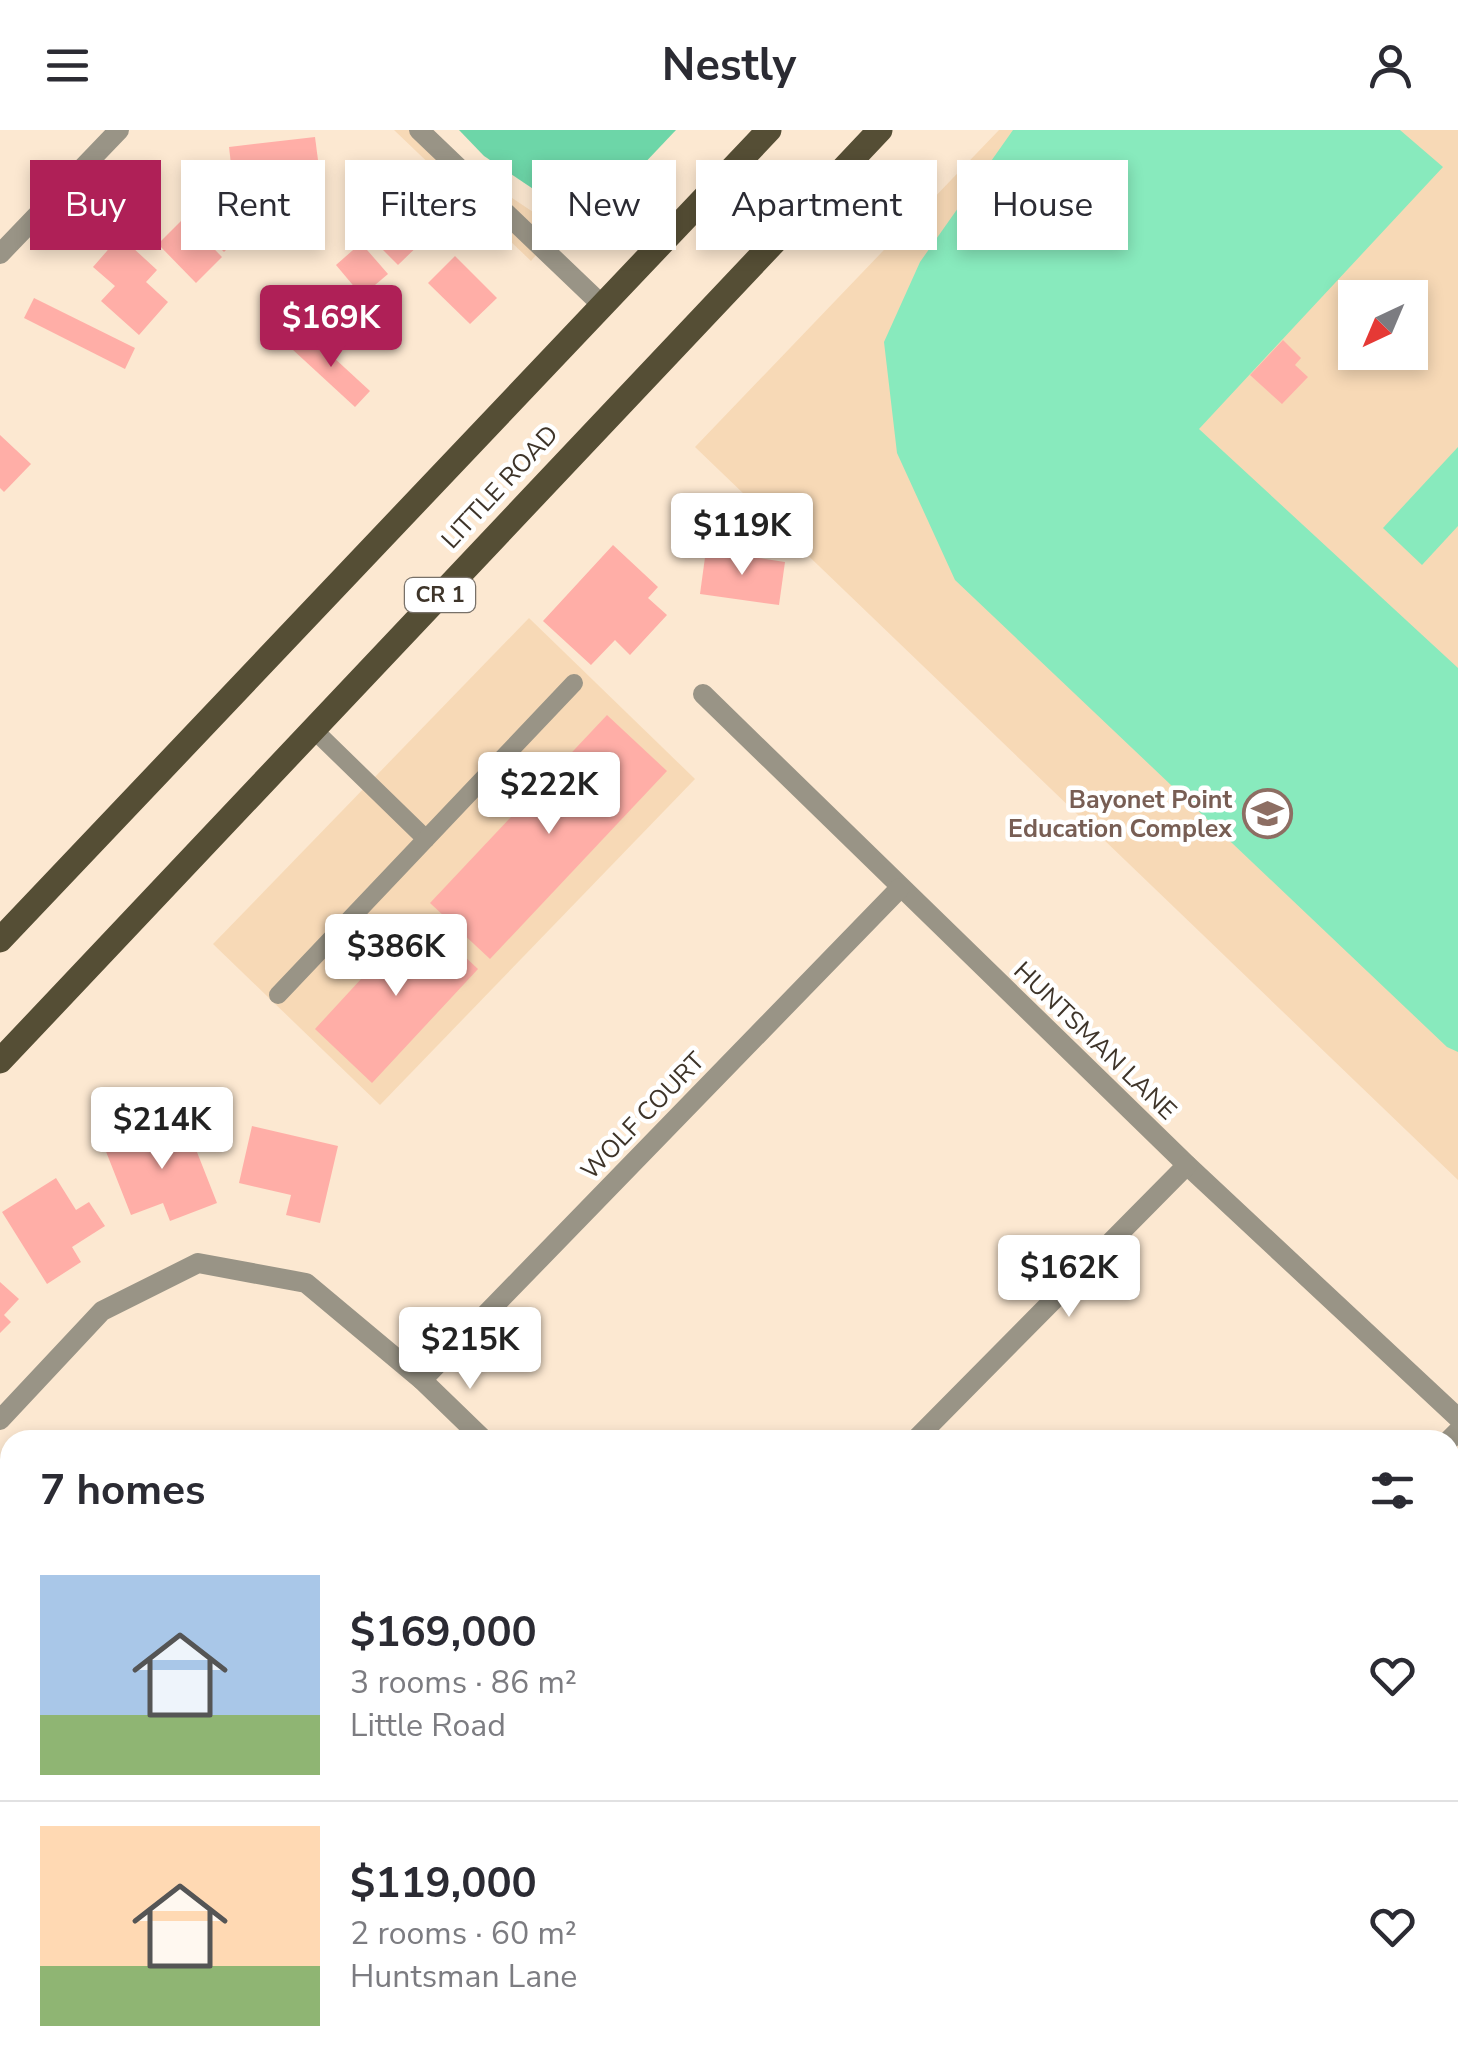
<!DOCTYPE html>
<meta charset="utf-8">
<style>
body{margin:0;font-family:"Nunito Sans",sans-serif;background:#f7f7f7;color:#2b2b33;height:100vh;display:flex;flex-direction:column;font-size:38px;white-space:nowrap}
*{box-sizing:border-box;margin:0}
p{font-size:32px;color:#7c7c81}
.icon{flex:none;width:55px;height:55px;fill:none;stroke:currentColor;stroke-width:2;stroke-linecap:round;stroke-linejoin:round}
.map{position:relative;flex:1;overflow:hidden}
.drawer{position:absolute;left:0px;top:1300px;width:1460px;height:642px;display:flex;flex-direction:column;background:#fff;border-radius:30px 30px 0 0;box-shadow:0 5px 15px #0003}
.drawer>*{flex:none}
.hud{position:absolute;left:30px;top:30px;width:1400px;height:90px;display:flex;gap:20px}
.needle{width:65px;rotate:224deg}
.controls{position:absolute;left:1338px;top:150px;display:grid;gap:20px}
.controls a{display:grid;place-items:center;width:90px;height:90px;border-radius:0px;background:#fff;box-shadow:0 5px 15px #0003;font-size:50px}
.price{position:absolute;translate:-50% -85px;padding:0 22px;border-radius:10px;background:#fff;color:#222;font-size:32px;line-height:65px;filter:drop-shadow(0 2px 5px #0008)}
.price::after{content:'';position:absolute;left:50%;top:60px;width:30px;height:22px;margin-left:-15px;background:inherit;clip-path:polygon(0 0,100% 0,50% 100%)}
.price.selected{background:#af2057;color:#fff}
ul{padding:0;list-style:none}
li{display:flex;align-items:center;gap:30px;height:250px;padding:0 40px}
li+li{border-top:2px solid #e1e1e2}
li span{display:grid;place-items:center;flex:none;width:280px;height:200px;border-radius:0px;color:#555}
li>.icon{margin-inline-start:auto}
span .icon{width:120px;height:120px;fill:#fffc;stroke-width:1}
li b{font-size:42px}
h2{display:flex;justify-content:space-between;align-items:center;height:120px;padding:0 40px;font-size:42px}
.chip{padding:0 35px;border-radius:0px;background:#fff;box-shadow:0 5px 15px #0003;font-size:35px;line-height:90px}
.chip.selected{background:#af2057;color:#fff}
header{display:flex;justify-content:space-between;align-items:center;height:130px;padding:0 40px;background:#fff;font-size:45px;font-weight:700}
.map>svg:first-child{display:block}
</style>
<header><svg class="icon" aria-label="menu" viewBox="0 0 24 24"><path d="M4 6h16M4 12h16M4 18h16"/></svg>Nestly<svg class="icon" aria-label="person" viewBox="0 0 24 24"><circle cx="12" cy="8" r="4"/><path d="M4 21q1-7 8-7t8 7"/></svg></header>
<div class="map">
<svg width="1458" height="1942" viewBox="0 0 1458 1942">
<rect width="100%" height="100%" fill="#fce8d1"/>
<!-- built -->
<g fill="#f7d9b6" fill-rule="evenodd">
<polygon points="394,0 432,0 470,40 548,92 561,95 531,131"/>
<path d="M999,0h459v1050l-763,-733zM1355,168h55v54h-55z"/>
<polygon points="529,488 695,649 380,975 213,814"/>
</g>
<!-- green -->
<g fill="#88eabd">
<polygon points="1013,0 1400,0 1443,37 1199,299 1458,538 1458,922 1447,917 955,450 897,323 884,212 920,132"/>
<polygon points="1458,317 1458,396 1422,435 1383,398"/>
</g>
<!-- forest -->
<polygon fill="#6dd6a8" points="459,0 676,0 603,77 560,77 484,26"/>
<!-- building -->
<g fill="#ffaea7">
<polygon points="315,7 324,76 237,86 229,17"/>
<polygon points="199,69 238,108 224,122 185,83"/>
<polygon points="404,81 428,106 398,135 374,111"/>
<polygon points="184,88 222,127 196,153 158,114"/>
<polygon points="120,106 157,140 146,152 168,172 139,205 101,171 115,156 93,137"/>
<polygon points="361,113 388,144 362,166 336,135"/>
<polygon points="455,126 497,168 470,194 428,153"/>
<polygon points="34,168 135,218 125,239 24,188"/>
<polygon points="307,203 370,261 355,277 292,219"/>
<polygon points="1283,210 1301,228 1295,235 1308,247 1282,274 1250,245"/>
<polygon points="0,305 31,334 4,362 0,358"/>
<polygon points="613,415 658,457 648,468 667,485 630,525 615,510 591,535 543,491"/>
<polygon points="706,420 785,432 779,475 700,464"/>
<polygon points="607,585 667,641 490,829 430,773"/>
<polygon points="420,785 478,839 372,953 315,899"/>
<polygon points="184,989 217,1073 170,1091 163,1073 131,1085 105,1019"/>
<polygon points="252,996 338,1016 320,1093 286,1085 291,1065 239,1053"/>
<polygon points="56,1048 76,1080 89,1072 105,1096 72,1117 81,1132 47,1154 2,1082"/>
<polygon points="0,1152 19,1169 4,1185 11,1192 0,1203"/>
</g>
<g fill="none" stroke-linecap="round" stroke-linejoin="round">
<!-- service -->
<g stroke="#999486" stroke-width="18">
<polyline points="313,599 426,709"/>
<polyline points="278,865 574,553"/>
</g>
<!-- minor -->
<g stroke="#999486" stroke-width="20">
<polyline points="419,0 602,175"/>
<polyline points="0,124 119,0"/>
<polyline points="703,564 1187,1035 1458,1288"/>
<polyline points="422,1250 900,758"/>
<polyline points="0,1290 102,1181 198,1133 306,1153 422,1250 484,1310"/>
<polyline points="915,1310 1187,1035"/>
<polyline points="1449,1310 1458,1301"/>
<polyline points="0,1771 10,1761"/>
<polyline points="1450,1799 1458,1791"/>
<polyline points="1300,1932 1310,1942"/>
<polyline points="477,1942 478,1932"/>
<polyline points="860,1942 866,1932"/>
</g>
<!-- primary -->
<g stroke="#554e35" stroke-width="25">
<polyline points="0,810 769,0"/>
<polyline points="0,931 880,0"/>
</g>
</g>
<!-- icons -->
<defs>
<symbol id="school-ring" viewBox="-11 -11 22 22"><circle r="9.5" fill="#fff" stroke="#8d6e63" stroke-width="1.5"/><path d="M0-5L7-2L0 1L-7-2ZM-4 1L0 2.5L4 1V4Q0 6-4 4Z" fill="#8d6e63"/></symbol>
</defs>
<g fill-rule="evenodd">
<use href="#school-ring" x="1240" y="656" width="55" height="55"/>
</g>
<g text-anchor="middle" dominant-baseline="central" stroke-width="9" stroke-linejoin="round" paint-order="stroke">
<!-- shield labels -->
<rect fill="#fff" stroke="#787169" stroke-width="2.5" x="405" y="448" width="70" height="34" rx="8"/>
<g font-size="22" font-weight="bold" fill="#3e3429">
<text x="440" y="465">CR 1</text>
</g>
<!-- street labels -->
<g font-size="25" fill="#3e3429" stroke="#fff">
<text transform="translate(500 357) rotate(-47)">LITTLE ROAD</text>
<text transform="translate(1095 911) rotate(44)">HUNTSMAN LANE</text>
<text transform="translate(643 986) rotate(-46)">WOLF COURT</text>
</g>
<!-- education labels -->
<g font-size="25" font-weight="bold" fill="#785e54" stroke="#fff" text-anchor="end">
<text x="1232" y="670">Bayonet Point<tspan x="1232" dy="29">Education Complex</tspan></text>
</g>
</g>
</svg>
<div class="controls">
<a><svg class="needle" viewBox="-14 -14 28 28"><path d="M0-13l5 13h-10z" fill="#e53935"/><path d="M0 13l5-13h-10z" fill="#7c7c81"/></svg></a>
</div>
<b class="price selected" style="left:331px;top:240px">$169K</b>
<b class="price" style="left:742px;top:448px">$119K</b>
<b class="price" style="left:549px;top:707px">$222K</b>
<b class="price" style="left:396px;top:869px">$386K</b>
<b class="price" style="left:162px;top:1042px">$214K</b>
<b class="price" style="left:1069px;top:1190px">$162K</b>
<b class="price" style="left:470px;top:1262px">$215K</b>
<div class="hud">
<a class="chip selected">Buy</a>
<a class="chip">Rent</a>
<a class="chip">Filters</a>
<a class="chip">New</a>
<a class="chip">Apartment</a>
<a class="chip">House</a>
</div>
<section class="drawer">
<h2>7 homes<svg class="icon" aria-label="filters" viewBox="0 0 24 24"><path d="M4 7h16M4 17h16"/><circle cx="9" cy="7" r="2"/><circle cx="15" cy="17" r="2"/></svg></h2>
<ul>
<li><span style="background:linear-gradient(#a9c7e8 70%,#8fb573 0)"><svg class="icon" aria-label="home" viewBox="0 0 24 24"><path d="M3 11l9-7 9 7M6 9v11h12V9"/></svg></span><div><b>$169,000</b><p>3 rooms · 86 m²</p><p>Little Road</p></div><svg class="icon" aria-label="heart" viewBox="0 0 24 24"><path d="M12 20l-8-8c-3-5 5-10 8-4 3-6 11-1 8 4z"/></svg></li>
<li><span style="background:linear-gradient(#ffd9b3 70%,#8fb573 0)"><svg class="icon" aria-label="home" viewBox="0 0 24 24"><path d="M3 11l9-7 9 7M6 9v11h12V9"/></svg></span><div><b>$119,000</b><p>2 rooms · 60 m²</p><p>Huntsman Lane</p></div><svg class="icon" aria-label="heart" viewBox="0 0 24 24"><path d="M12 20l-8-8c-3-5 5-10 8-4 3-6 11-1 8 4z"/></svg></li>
</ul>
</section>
</div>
